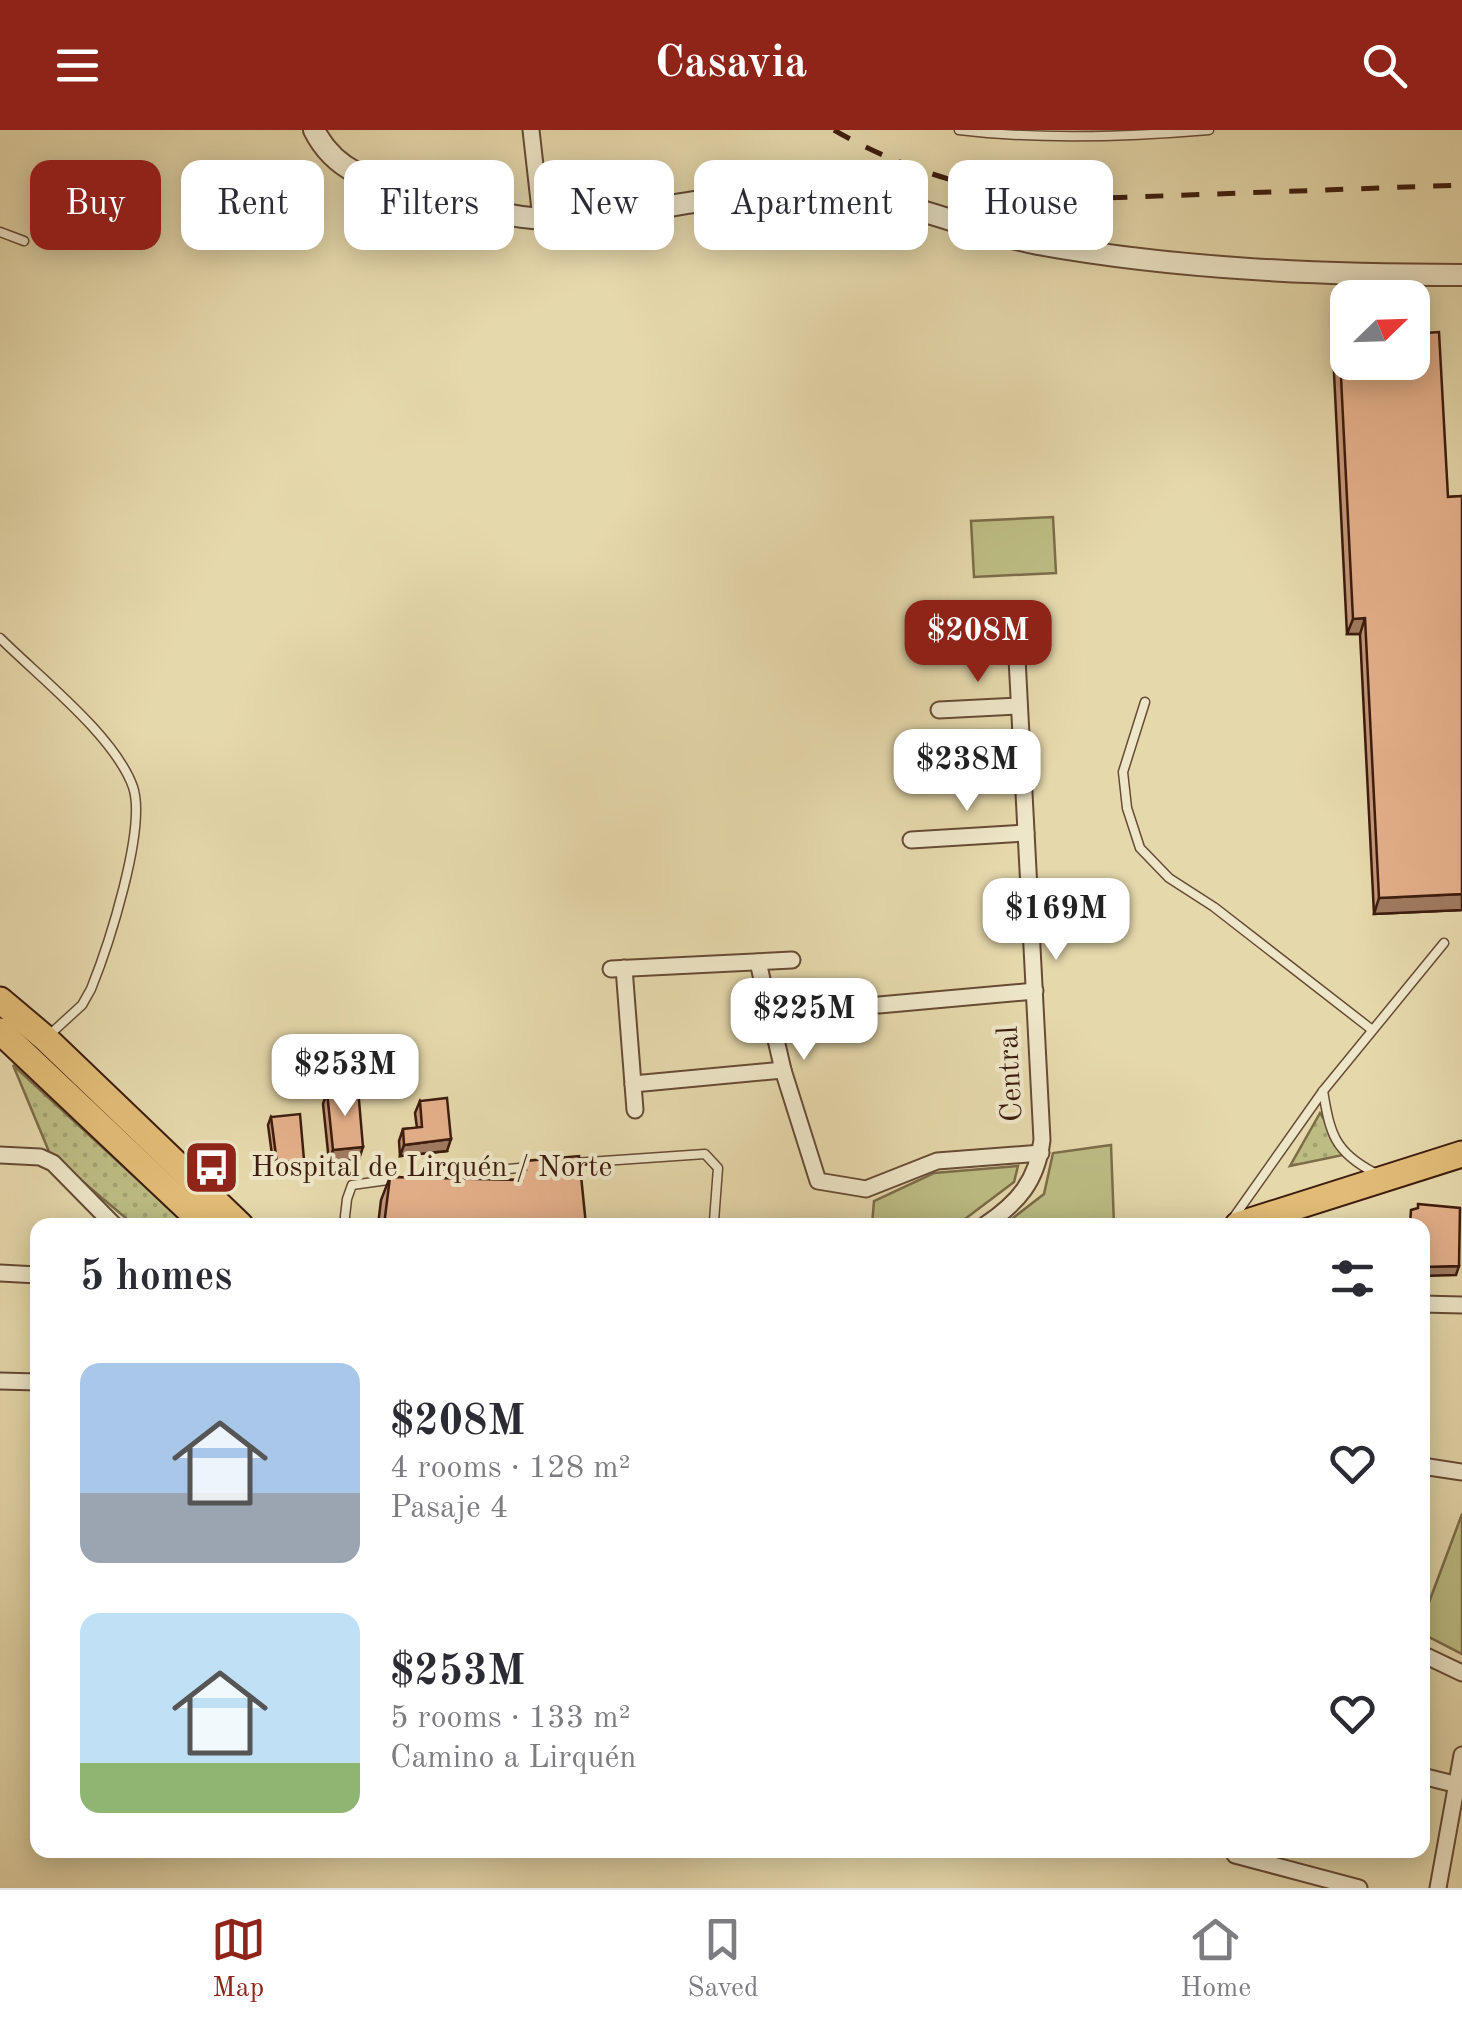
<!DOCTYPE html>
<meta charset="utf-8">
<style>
body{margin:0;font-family:"Old Standard TT",serif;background:#f2f2f3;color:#2b2b33;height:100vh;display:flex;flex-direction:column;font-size:38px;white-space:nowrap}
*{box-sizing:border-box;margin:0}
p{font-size:32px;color:#7c7c81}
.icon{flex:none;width:55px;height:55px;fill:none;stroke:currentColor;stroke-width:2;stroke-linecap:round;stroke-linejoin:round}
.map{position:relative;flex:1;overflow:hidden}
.details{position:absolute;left:30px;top:1088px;width:1400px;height:640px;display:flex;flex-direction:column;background:#fff;border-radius:20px;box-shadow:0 5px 25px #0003}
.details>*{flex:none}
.top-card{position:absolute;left:30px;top:30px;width:1402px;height:90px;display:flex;gap:20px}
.needle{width:65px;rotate:67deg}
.controls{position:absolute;left:1330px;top:150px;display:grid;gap:20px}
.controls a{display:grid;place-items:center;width:100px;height:100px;border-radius:20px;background:#fff;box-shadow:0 5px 25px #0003;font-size:50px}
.price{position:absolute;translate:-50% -85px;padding:0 22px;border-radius:20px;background:#fff;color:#222;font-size:32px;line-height:65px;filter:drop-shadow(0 2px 5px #0008)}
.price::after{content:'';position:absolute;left:50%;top:60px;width:30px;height:22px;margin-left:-15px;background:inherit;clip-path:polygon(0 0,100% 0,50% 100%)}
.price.selected{background:#8f2418;color:#fff}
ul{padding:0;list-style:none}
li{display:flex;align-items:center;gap:30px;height:250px;padding:0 50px}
li span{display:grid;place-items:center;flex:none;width:280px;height:200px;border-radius:20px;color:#555}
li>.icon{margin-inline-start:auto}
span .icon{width:120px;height:120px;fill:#fffc;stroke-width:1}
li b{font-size:42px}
h2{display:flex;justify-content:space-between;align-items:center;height:120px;padding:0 50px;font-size:42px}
.chip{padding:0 35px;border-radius:20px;background:#fff;box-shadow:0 5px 25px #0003;font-size:35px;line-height:90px}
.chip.selected{background:#8f2418;color:#fff}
header{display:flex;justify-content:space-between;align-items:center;height:130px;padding:0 50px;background:#8f2418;color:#fff;font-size:45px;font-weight:600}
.menu{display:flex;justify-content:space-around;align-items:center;height:140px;border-top:2px solid #e1e1e2;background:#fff;font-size:28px;color:#7c7c81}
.menu a{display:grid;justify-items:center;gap:5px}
.menu .selected{color:#8f2418}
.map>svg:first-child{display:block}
</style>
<header><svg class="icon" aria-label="menu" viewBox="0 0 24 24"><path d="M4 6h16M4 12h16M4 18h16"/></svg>Casavia<svg class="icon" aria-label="search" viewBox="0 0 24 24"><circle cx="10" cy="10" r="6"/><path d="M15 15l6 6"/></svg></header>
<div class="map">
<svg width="1462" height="1758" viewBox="0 0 1462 1758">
<defs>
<pattern id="grass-dots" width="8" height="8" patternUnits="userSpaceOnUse" patternTransform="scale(2.5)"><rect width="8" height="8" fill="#bcbc83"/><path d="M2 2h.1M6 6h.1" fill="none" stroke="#a2a170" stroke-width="1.8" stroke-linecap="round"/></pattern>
</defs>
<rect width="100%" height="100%" fill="#e5d8ab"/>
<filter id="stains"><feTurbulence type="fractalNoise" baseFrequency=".002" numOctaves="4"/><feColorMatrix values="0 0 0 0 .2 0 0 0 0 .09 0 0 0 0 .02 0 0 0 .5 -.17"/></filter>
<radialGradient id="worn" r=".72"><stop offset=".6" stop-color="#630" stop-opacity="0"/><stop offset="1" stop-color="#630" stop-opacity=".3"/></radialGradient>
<!-- grass -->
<g fill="url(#grass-dots)" stroke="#7c6c48" stroke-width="2.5">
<polygon points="13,935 187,1095 134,1095 50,1024"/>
<polygon points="1320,983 1348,1024 1290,1036"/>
</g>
<!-- park -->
<g fill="#bcbc83" stroke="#7c6c48" stroke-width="2.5">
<polygon points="1053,387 1056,443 974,447 971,391"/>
<polygon points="1111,1015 1114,1095 1004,1095 1044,1064 1053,1023"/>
<polygon points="1018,1036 1014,1052 957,1095 872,1095 874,1071 934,1043"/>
<polygon points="1462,1384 1462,1524 1423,1504 1422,1491"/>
</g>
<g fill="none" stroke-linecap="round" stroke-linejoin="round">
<defs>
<g id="service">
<path d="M959,0c82,10 168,7 250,0"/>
<polyline points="0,102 24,111"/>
<path d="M0,508c39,39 115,98 133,149 14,41 -25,160 -42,202l-9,16 -35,32"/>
<polyline points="1145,572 1123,642 1127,678 1140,718 1169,748 1214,777 1371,899"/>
<path d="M1323,961c7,42 11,61 52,82"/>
<polyline points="574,1033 705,1024 718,1038 714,1091 710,1095"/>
<polyline points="409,1048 530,1037"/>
<polyline points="1234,1087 1323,961 1444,813"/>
<polyline points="344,1095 347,1069 352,1055 395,1049"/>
</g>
<g id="minor">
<polyline points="531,0 541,89"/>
<polyline points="939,580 1019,576"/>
<polyline points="911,710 1026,703"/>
<polyline points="758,832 783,940 818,1051 866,1059 937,1031 1041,1023"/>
<polyline points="624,838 635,980"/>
<polyline points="611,839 792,830"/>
<polyline points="879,875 1035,861"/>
<polyline points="633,954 783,940"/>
<polyline points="0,1025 40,1027 53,1033 114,1095"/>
<path d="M985,1095c33,-22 52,-44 57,-85l-25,-482"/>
<polyline points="0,1143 38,1145"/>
<polyline points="1422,1174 1462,1175"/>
<polyline points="0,1251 38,1252"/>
<polyline points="1422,1336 1462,1342"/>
<polyline points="1422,1524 1462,1543"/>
<polyline points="1422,1646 1462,1656"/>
<polyline points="1235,1725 1359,1758"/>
<polyline points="1438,1758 1462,1625"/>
</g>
<path id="tertiary" d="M314,0c22,44 61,52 106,63 46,11 94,28 141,26 90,-3 192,-37 279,-26 66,7 132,38 198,51 139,25 283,31 424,31"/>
<g id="primary">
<polyline points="0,870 45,908 240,1095"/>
<polyline points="0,901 205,1095"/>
<polyline points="1238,1095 1462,1024"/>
</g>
</defs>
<!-- service casing -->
<use href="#service" stroke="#674b35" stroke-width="11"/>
<!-- minor casing -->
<use href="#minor" stroke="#674b35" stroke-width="19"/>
<!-- tertiary casing -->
<use href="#tertiary" stroke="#674b35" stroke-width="24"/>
<!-- primary casing -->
<use href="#primary" stroke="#3d1c0e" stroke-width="29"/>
<!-- service -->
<use href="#service" stroke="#eee6c8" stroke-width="8"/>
<!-- minor -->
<use href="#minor" stroke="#eee6c8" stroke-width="15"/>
<!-- tertiary -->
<use href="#tertiary" stroke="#eee6c8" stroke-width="20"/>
<!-- primary -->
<use href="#primary" stroke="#e2bc76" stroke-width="25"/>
<!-- rail -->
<path stroke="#3d1c0e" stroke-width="5" stroke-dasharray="18 18" stroke-linecap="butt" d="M834,0c67,39 139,60 216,70l412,-15"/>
</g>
<!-- wall -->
<g fill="#c49778" stroke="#3d1c0e" stroke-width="2.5">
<polygon points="1339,207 1448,367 1462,366 1462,780 1374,784 1360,504 1347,504 1333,223"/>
<polygon points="327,962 359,1029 329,1032 323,974"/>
<polygon points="420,971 447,1021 400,1026 399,1011 403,999 417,998 415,983"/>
<polygon points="271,987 301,1038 274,1040 268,995"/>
<polygon points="525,1031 586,1095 378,1095 381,1070 390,1047 517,1050"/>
</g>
<!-- shaded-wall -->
<g fill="#a07b61" stroke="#3d1c0e" stroke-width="2.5">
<polygon points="1365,488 1360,504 1347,504 1353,489"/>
<polygon points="1462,764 1462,780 1374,784 1379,768"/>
<polygon points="451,1009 447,1021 400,1026 404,1015"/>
<polygon points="363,1017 359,1029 329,1032 333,1020"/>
<polygon points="304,1030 301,1038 274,1040 277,1033"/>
<polygon points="1459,1136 1456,1145 1422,1146 1422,1137"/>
</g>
<!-- building -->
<g fill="#e4b08b" stroke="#3d1c0e" stroke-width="2.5">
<polygon points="1439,202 1448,367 1462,366 1462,764 1379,768 1365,488 1353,489 1339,207 1348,207 1348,232 1412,232 1412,204"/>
<polygon points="358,959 363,1017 333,1020 327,962"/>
<polygon points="447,968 451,1009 404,1015 403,999 422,997 420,971"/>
<polygon points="300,984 304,1030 277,1033 271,987"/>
<polygon points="579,1026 586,1095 384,1095 390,1047 522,1050 520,1041 526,1040 525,1031"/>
<polygon points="1418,1074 1460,1078 1459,1136 1422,1137 1422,1095 1410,1095 1411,1080 1418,1078"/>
</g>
<!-- icons -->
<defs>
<symbol id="bus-square" viewBox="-11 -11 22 22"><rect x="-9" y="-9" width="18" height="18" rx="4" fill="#8f2418" stroke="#eee6c8"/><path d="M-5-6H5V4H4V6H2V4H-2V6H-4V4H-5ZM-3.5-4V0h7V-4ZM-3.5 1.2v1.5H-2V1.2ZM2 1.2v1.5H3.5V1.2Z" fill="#fff"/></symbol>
</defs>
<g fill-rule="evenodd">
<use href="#bus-square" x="180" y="1006" width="63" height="63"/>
</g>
<g text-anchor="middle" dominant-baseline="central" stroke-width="8" stroke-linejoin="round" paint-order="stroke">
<!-- street labels -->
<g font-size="30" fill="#3d1c0e" stroke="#eee6c8">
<text transform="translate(1011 944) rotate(-93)">Central</text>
</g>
<!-- poi labels -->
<g font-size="30" fill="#3d1c0e" stroke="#eee6c8" text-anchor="start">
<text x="251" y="1038">Hospital de Lirquén / Norte</text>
</g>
</g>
<rect width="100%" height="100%" filter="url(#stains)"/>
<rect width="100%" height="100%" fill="url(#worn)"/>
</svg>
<div class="controls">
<a><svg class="needle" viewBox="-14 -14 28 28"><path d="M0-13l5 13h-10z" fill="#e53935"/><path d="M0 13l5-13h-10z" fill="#7c7c81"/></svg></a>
</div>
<b class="price selected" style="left:978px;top:555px">$208M</b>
<b class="price" style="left:967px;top:684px">$238M</b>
<b class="price" style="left:1056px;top:833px">$169M</b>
<b class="price" style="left:804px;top:933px">$225M</b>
<b class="price" style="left:345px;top:989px">$253M</b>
<div class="top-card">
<a class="chip selected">Buy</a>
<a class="chip">Rent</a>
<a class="chip">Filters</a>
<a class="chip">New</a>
<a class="chip">Apartment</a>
<a class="chip">House</a>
</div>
<section class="details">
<h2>5 homes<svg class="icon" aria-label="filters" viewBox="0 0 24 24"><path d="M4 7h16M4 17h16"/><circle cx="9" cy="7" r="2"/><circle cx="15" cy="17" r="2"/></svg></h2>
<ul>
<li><span style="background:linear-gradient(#a9c7e8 65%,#9aa5b1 0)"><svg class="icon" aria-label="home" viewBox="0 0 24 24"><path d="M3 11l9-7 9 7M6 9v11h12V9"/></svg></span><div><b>$208M</b><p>4 rooms · 128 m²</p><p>Pasaje 4</p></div><svg class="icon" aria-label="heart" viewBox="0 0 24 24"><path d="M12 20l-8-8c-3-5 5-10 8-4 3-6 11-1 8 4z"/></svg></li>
<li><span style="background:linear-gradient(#bfe0f5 75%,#8fb573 0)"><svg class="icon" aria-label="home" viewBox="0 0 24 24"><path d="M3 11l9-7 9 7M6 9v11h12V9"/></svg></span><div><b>$253M</b><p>5 rooms · 133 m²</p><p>Camino a Lirquén</p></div><svg class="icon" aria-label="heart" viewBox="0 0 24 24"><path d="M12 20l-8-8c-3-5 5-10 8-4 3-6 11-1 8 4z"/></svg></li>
</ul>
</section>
</div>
<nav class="menu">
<a class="selected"><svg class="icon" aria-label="map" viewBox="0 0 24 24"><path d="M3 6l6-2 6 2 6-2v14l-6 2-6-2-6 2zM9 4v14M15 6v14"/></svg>Map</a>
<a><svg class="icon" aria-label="saved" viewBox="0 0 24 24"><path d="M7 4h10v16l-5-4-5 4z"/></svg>Saved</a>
<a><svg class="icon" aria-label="home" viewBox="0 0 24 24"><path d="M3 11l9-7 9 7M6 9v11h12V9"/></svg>Home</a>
</nav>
